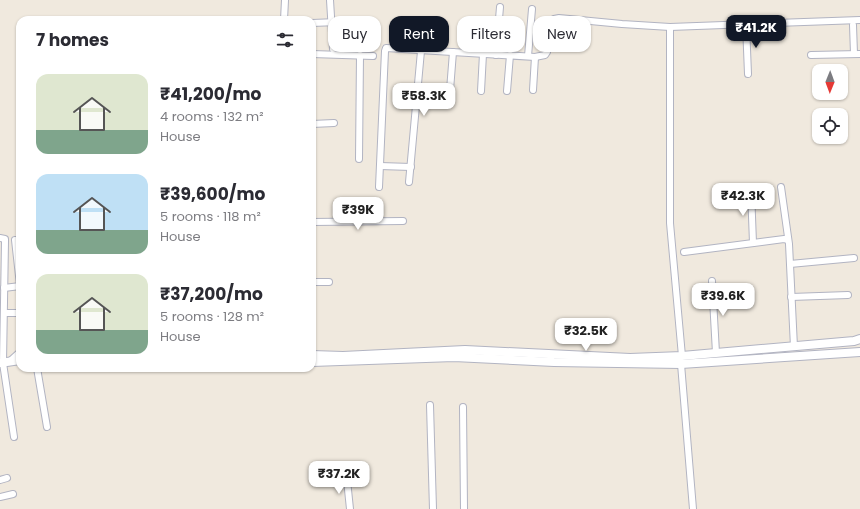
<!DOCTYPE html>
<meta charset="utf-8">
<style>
body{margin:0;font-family:Poppins,sans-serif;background:#f2f2f3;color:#2b2b33;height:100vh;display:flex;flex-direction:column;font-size:15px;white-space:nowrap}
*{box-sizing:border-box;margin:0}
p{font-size:13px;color:#7c7c81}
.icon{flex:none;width:22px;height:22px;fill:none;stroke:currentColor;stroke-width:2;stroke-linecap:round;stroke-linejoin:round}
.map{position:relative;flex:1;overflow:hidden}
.drawer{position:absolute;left:16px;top:16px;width:300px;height:356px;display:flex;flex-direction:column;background:#fff;border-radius:12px;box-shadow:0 1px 3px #0004}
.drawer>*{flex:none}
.guide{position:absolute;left:328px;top:16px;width:380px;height:36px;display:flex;gap:8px}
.needle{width:26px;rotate:181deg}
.controls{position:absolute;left:812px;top:64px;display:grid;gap:8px}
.controls a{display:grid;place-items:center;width:36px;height:36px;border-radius:8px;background:#fff;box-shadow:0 1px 3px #0004;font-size:20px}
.price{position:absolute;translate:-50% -34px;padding:0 9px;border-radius:8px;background:#fff;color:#222;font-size:13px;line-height:26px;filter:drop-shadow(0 1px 2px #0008)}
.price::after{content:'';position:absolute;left:50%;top:24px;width:12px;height:9px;margin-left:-6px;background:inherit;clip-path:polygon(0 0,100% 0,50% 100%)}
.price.on{background:#111827;color:#fff}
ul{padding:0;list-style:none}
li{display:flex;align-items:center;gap:12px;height:100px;padding:0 20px}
li span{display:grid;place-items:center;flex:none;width:112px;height:80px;border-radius:12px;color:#555}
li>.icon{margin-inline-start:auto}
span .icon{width:48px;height:48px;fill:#fffc;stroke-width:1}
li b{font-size:17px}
h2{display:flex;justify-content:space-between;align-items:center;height:48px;padding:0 20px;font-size:17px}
.chip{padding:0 14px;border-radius:12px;background:#fff;box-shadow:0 1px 3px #0004;font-size:14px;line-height:36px}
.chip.on{background:#111827;color:#fff}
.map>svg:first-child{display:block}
</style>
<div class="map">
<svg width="860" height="509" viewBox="0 0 860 509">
<rect width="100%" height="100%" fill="#f0e9de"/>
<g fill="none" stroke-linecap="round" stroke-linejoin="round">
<defs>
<g id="street">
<polyline points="330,0 333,49"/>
<polyline points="284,20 285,0"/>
<polyline points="312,23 364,21"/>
<polyline points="746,24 748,74"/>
<polyline points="853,25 854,54"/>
<polyline points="670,27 670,223 682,356"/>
<polyline points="312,54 373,56"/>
<polyline points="496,55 500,7"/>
<polyline points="811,55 860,54"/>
<polyline points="528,56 532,9"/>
<polyline points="450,90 453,52"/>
<polyline points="533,90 535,57"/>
<polyline points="481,91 483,54"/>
<polyline points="507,91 510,55"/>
<polyline points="312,124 334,123"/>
<polyline points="359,159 360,55"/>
<polyline points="380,166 411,167"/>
<polyline points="409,182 421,51"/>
<polyline points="379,187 385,51 386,48 535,57 545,55 547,52 552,22 554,19 559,18 622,24 670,27 860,20"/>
<polyline points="781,187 789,244 794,347"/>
<polyline points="751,190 753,243"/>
<polyline points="312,222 403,221"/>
<polyline points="0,238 5,239 5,241 3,363 14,437"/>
<polyline points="15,240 20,285"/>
<polyline points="684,252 784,239 788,240"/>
<polyline points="790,264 854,258"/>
<polyline points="712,281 716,353"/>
<polyline points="312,282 329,282"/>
<polyline points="4,288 20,286"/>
<polyline points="791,297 848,295"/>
<polyline points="4,313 20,313"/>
<polyline points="9,362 20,352"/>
<polyline points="681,364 693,509"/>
<polyline points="37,368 47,427"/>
<polyline points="430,405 433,509"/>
<polyline points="463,407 464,509"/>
<polyline points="0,480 7,478"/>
<polyline points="347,480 350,509"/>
<polyline points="0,497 13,494"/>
</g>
<g id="secondary">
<polyline points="312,355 343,356 465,350 630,358 682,356 854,341 860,339"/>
<polyline points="312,362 454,357 554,362 681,364 860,352"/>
<polyline points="0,363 20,360"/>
</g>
</defs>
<!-- street casing -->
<use href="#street" stroke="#b2b4c2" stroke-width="8"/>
<!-- secondary casing -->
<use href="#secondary" stroke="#b2b4c2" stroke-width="10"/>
<!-- street -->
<use href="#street" stroke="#fff" stroke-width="6"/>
<!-- secondary -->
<use href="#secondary" stroke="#fff" stroke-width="8"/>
</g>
</svg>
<div class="controls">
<a><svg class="needle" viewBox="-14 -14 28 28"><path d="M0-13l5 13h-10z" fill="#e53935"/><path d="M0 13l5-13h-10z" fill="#7c7c81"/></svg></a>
<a><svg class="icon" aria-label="locate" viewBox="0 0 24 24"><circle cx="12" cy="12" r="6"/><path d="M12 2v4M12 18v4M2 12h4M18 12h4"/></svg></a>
</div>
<b class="price on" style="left:756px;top:49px">₹41.2K</b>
<b class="price" style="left:424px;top:117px">₹58.3K</b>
<b class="price" style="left:743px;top:217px">₹42.3K</b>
<b class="price" style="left:358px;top:231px">₹39K</b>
<b class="price" style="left:723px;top:317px">₹39.6K</b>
<b class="price" style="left:586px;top:352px">₹32.5K</b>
<b class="price" style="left:339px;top:495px">₹37.2K</b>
<div class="guide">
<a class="chip">Buy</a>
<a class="chip on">Rent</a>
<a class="chip">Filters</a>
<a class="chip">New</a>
</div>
<section class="drawer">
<h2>7 homes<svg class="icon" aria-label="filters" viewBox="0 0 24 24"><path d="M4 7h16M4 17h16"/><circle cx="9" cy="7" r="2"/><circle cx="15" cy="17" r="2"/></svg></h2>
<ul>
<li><span style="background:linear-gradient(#dfe7d0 70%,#7fa58c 0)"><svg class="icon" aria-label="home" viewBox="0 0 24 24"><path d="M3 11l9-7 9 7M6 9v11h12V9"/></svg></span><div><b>₹41,200/mo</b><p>4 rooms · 132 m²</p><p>House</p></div></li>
<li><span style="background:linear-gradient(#bfe0f5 70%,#7fa58c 0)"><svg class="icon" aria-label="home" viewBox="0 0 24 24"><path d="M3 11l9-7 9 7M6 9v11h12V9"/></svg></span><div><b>₹39,600/mo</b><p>5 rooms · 118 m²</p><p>House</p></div></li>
<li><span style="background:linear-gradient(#dfe7d0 70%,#7fa58c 0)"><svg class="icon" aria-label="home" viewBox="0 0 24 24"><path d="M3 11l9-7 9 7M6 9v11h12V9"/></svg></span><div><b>₹37,200/mo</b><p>5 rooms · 128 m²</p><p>House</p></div></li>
</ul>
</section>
</div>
